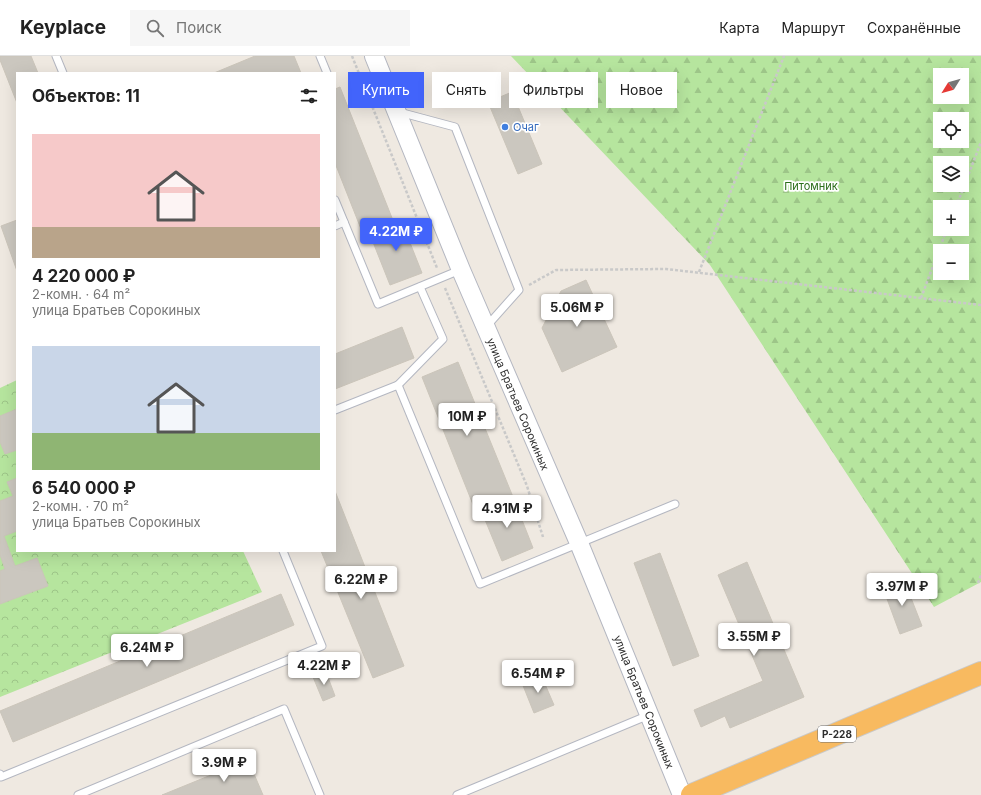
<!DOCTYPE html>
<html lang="ru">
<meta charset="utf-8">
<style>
body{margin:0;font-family:Inter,sans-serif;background:#f6f6f6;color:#222;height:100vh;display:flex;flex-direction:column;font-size:15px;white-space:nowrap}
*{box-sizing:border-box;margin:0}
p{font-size:13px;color:#767676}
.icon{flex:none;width:22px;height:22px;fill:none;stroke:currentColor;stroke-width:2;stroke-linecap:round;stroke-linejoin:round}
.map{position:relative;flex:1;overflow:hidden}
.drawer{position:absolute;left:16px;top:16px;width:320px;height:480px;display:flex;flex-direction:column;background:#fff;border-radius:0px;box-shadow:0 4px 16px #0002}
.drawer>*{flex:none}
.top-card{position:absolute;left:348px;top:16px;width:380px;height:36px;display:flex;gap:8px}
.needle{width:26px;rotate:233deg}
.fabs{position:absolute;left:933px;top:12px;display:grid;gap:8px}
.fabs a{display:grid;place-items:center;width:36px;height:36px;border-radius:0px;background:#fff;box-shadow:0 4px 16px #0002;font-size:20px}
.price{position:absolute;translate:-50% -34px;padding:0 9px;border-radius:4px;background:#fff;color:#222;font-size:13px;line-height:26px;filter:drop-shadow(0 1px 2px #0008)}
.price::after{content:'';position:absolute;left:50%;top:24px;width:12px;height:9px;margin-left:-6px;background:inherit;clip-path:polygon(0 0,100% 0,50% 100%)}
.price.current{background:#4264fb;color:#fff}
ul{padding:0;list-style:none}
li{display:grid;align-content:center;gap:8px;height:212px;padding:0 16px}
li span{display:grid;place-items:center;height:124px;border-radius:0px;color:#555}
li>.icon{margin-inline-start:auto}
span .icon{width:72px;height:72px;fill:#fffc;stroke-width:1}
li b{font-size:17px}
h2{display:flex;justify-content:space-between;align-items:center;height:48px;padding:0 16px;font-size:17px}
.tag{padding:0 14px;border-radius:0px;background:#fff;box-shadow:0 4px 16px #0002;font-size:14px;line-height:36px}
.tag.current{background:#4264fb;color:#fff}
header{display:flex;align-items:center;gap:24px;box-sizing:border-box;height:56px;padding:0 20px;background:#fff;border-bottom:1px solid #e0e0e0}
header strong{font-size:19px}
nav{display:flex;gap:22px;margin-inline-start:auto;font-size:14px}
.search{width:280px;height:36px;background:#f6f6f6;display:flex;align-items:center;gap:10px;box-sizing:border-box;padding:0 14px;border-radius:0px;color:#767676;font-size:15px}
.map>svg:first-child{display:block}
</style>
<header>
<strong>Keyplace</strong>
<div class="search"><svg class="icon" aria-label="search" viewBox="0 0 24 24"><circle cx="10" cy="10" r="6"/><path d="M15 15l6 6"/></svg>Поиск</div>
<nav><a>Карта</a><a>Маршрут</a><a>Сохранённые</a></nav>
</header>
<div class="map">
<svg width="981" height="739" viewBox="0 0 981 739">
<defs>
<pattern id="forest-firs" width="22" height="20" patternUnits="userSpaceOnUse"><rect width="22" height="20" fill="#b6e59e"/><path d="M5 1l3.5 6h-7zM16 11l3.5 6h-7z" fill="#9dc588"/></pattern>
<pattern id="park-crowns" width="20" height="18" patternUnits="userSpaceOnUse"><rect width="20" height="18" fill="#b6e59e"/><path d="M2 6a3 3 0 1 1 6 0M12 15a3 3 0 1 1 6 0" fill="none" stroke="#9dc588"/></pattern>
</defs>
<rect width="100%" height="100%" fill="#efe9e1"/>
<!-- forest -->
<path fill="url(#forest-firs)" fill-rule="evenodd" d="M511,0h470v526l-47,25 -224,-342zM940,19h22v22h-22zM940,63h22v22h-22zM940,107h22v22h-22zM940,151h22v22h-22zM940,195h22v22h-22z"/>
<!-- park -->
<polygon fill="url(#park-crowns)" points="17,324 17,495 243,495 262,536 0,641 0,332"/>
<!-- building -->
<g fill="#cbc7bf" stroke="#cbc5ba">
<polygon points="0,0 31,0 38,17 17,17 17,47 0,4"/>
<polygon points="255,0 294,0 301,17 214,17"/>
<polygon points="340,31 394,167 363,178 335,107 335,33"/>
<polygon points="512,36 542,108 518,118 488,46"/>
<polygon points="17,164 17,215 1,170"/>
<polygon points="401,164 422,217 390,229 369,176"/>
<polygon points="586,224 617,291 562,316 542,272 561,235"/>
<polygon points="402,271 414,302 335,333 335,298"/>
<polygon points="458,306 513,441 476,456 422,321"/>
<polygon points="17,353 17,394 5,398 0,386 0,360"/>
<polygon points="17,422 17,475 4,480 15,510 37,502 48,530 0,548 0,515 5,513 0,499 0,445 13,440 7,426"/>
<polygon points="335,435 404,610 373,622 321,495 335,495"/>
<polygon points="513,441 533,492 502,505 481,454"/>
<polygon points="660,497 699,600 673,610 634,507"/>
<polygon points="747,506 804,641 730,672 725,660 701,671 694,654 763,625 718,519"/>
<polygon points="904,524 922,570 900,578 883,532"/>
<polygon points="281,538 294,569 13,686 0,655"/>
<polygon points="326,616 335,640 323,645 313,621"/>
<polygon points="541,619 554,649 534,657 522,627"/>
<polygon points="248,704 263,739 162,739"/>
</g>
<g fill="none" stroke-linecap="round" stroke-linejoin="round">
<defs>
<g id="service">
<polyline points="56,0 63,17"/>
<polyline points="320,0 327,17"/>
<polyline points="399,56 455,71 519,234 486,271"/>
<polyline points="335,144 378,248 460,214"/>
<polyline points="335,170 344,166"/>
<polyline points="398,329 443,283 420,231"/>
<polyline points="335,354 398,329 480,528 675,448"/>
<polyline points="0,718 1,721 322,590 283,495"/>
<polyline points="78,739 284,653 320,739"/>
<polyline points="457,739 649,659"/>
</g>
<polyline id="tertiary" points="374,0 461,214 579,487 682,739"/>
<polyline id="trunk" points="692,739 981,617"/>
</defs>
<!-- service casing -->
<use href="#service" stroke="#b4b7c1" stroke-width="9"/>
<!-- tertiary casing -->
<use href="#tertiary" stroke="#b4b7c1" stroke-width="20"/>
<!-- trunk casing -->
<use href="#trunk" stroke="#c9c9c9" stroke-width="24"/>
<!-- path -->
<g stroke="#c9c9c9" stroke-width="2.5" stroke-dasharray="3 2" stroke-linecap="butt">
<polyline points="352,0 437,212"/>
<polyline points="956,151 981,86"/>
<polyline points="699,216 784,0"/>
<polyline points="529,229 556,214 666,213 981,249"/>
<polyline points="445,232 527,430 543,481"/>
<polyline points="921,242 947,173"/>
<polyline points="978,527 981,519"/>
</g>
<!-- service -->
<use href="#service" stroke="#fff" stroke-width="7"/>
<!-- tertiary -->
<use href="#tertiary" stroke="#fff" stroke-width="18"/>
<!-- trunk -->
<use href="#trunk" stroke="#f8ba60" stroke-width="22"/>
</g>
<!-- markers -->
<circle fill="#3f7fe0" stroke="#fff" stroke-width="1.5" cx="505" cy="71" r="4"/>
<g text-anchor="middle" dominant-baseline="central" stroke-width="3.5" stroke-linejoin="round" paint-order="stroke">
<!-- shield labels -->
<rect fill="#fff" stroke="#6d6d6d" stroke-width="1" x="818" y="670" width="38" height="16" rx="3"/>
<g font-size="10" font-weight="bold" fill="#2e2e2e">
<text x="837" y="678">Р-228</text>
</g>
<!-- shop labels -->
<g font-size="11" fill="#366cbe" stroke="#fff" text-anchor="start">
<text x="513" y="71">Очаг</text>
</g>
<!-- park labels -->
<g font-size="11" fill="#2c6e1b" stroke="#fff">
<text x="811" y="130">Питомник</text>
</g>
<!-- street labels -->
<g font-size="11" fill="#2e2e2e" stroke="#fff">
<text transform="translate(518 348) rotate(67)">улица Братьев Сорокиных</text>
<text transform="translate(644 646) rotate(68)">улица Братьев Сорокиных</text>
</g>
</g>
</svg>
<div class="fabs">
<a><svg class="needle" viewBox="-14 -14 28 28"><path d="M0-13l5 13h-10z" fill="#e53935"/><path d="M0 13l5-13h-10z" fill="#767676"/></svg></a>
<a><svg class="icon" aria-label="locate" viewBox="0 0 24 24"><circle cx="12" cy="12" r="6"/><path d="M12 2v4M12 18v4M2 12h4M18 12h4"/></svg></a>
<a><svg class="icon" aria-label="layers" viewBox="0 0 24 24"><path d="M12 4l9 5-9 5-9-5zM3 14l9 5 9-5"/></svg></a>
<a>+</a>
<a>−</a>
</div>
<b class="price current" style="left:396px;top:196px">4.22M ₽</b>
<b class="price" style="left:577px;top:272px">5.06M ₽</b>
<b class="price" style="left:467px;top:381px">10M ₽</b>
<b class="price" style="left:507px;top:473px">4.91M ₽</b>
<b class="price" style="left:361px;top:544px">6.22M ₽</b>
<b class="price" style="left:902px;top:551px">3.97M ₽</b>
<b class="price" style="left:754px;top:601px">3.55M ₽</b>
<b class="price" style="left:147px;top:612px">6.24M ₽</b>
<b class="price" style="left:324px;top:630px">4.22M ₽</b>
<b class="price" style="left:538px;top:638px">6.54M ₽</b>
<b class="price" style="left:224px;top:727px">3.9M ₽</b>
<div class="top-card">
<a class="tag current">Купить</a>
<a class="tag">Снять</a>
<a class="tag">Фильтры</a>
<a class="tag">Новое</a>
</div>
<section class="drawer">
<h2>Объектов: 11<svg class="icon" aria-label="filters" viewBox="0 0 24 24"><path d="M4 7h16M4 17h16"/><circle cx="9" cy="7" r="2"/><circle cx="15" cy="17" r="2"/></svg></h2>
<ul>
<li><span style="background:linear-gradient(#f6c9c9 75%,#b9a48a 0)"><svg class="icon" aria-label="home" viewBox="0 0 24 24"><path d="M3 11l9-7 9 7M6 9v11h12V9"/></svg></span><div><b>4 220 000 ₽</b><p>2-комн. · 64 m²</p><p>улица Братьев Сорокиных</p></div></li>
<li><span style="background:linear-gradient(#c9d6e8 70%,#8fb573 0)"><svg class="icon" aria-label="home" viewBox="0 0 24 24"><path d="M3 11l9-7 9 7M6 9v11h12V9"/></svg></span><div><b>6 540 000 ₽</b><p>2-комн. · 70 m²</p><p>улица Братьев Сорокиных</p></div></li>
</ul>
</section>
</div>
